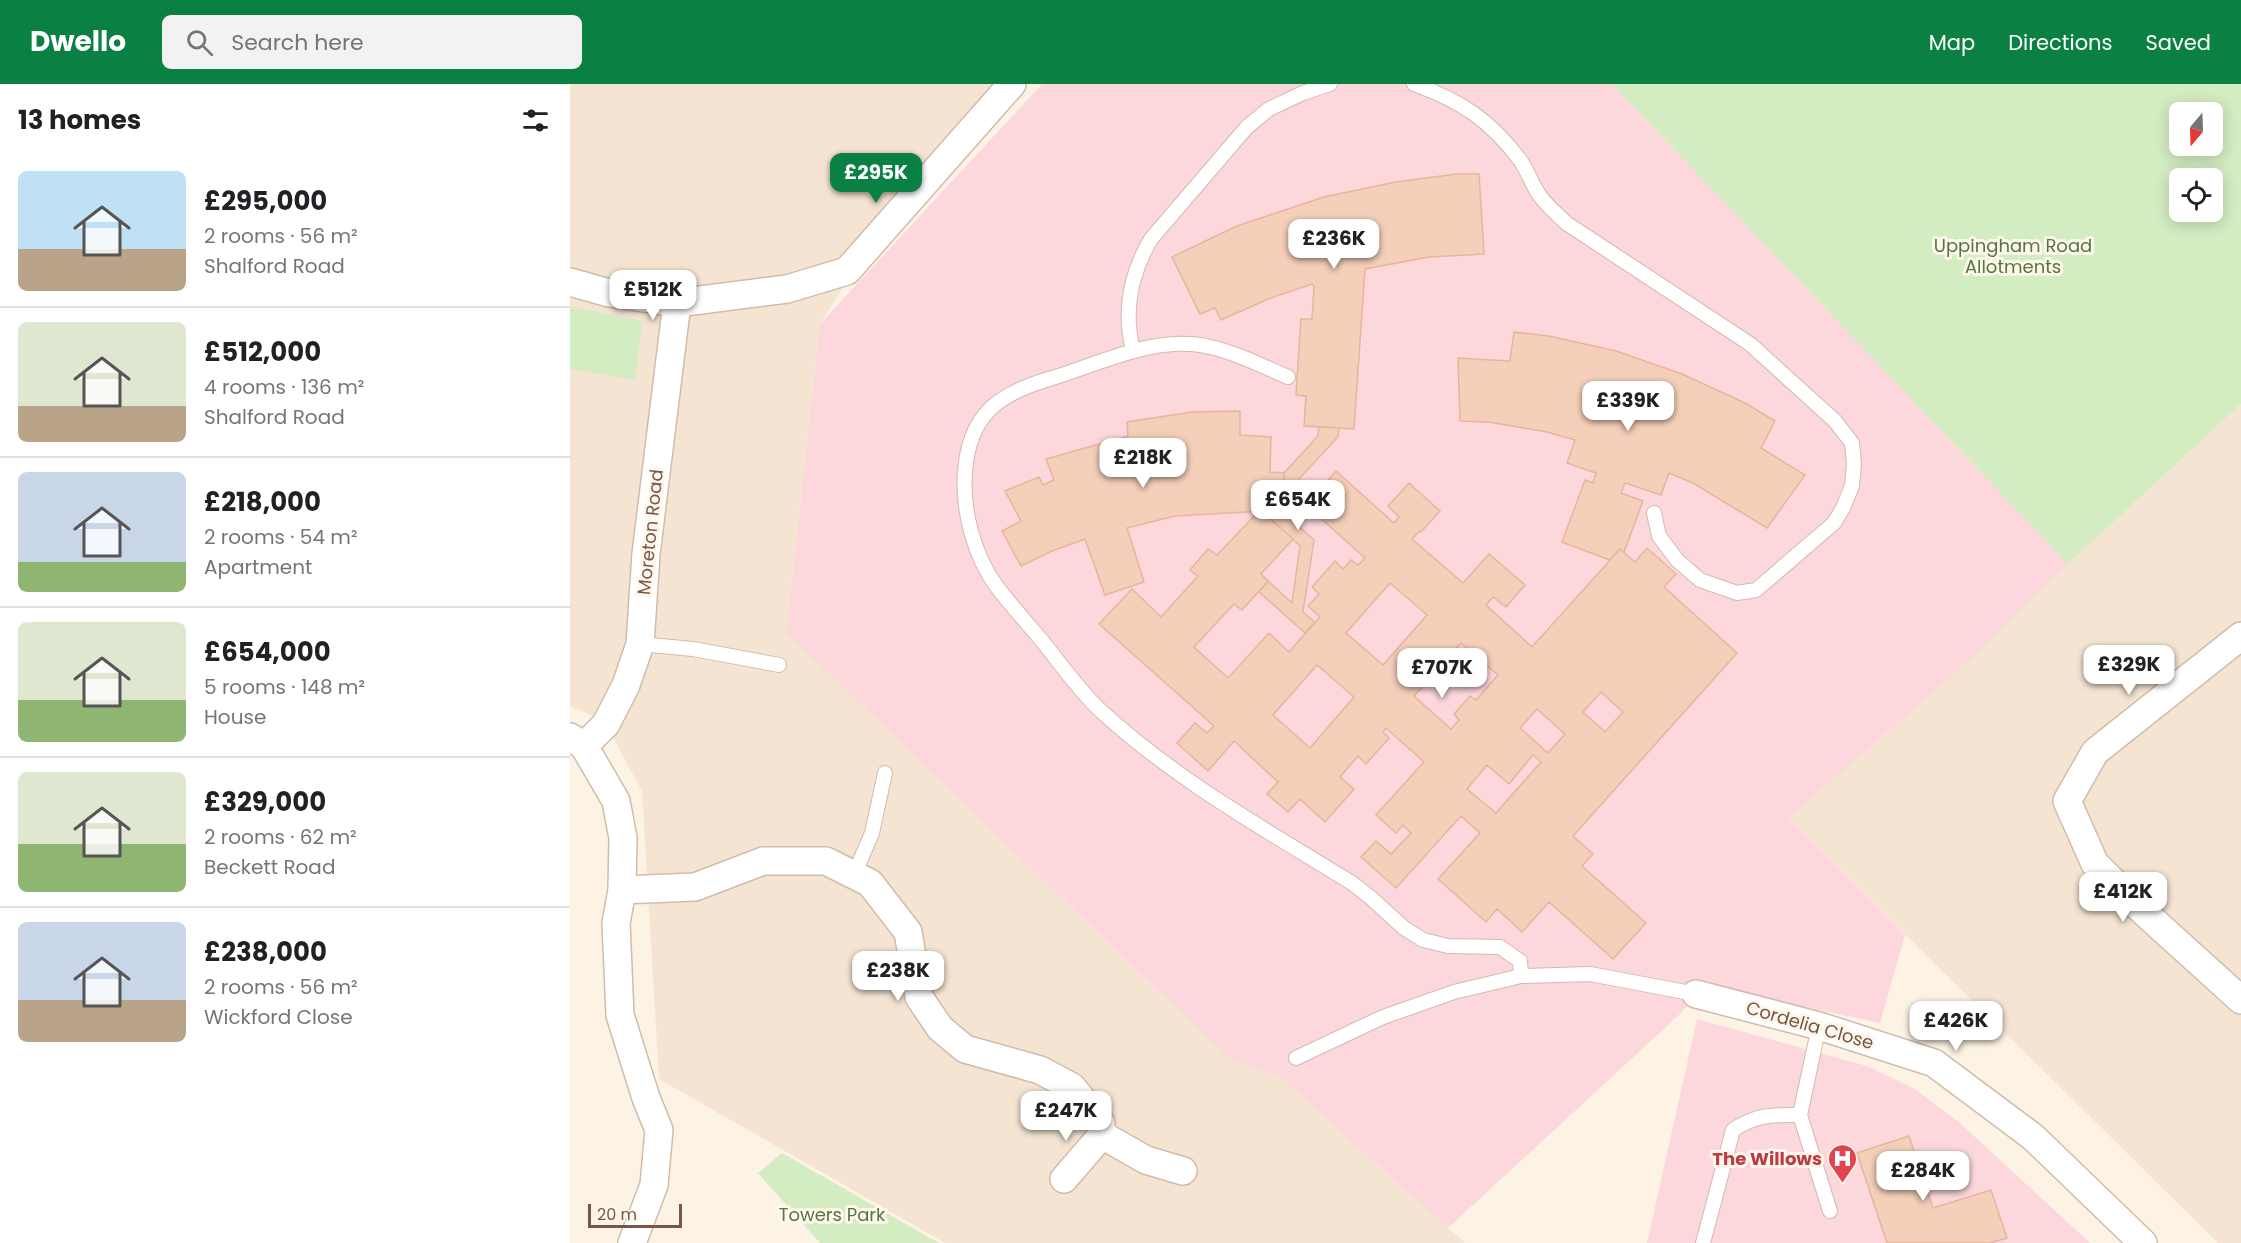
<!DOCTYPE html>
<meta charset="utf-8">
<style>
body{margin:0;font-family:Poppins,sans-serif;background:#f2f2f2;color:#202124;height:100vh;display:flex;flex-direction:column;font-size:22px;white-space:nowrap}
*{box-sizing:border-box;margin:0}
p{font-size:20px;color:#757577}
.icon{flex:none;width:33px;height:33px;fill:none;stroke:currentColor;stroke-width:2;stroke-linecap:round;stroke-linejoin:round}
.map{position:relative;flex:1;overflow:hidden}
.sheet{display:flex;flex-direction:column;background:#fff;width:570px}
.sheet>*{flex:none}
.needle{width:39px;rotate:199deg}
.controls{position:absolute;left:1599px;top:18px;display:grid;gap:12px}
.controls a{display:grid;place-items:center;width:54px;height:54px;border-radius:9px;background:#fff;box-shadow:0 3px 15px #0003;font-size:30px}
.scale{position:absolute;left:18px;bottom:15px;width:94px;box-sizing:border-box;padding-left:6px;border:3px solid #775748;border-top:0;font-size:16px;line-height:21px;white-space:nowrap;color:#775748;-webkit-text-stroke:4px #fff7eb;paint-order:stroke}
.price{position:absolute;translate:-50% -51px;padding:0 14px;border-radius:12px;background:#fff;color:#222;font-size:20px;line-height:39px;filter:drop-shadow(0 2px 3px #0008)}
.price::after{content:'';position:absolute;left:50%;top:36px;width:18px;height:14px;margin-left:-9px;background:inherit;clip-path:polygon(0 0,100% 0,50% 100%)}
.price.current{background:#0b8043;color:#fff}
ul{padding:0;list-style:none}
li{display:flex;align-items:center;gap:18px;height:150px;padding:0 18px}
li+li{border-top:2px solid #e0e0e0}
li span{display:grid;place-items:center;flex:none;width:168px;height:120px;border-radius:9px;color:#555}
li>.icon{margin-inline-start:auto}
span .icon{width:72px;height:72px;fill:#fffc;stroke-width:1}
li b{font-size:26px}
h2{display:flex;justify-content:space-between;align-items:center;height:72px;padding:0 18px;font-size:26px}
header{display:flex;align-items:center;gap:36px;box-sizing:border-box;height:84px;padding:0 30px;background:#0b8043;color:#fff}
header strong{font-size:28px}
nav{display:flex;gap:33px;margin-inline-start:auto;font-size:21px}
.search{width:420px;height:54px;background:#f2f2f2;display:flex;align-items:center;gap:15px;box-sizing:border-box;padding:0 21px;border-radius:9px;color:#757577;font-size:22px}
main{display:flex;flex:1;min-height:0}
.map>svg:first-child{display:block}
</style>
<header>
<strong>Dwello</strong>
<div class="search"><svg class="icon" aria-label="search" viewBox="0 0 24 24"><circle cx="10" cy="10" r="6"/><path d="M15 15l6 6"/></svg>Search here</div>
<nav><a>Map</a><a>Directions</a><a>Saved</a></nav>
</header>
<main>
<section class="sheet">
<h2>13 homes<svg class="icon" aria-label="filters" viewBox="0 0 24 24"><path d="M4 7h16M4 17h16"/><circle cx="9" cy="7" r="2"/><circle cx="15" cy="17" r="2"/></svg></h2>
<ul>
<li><span style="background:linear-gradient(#bfe0f5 65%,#b9a48a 0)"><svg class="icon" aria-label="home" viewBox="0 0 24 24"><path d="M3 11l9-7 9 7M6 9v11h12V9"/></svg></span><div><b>£295,000</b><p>2 rooms · 56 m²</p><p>Shalford Road</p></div></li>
<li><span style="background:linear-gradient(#dfe7d0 70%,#b9a48a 0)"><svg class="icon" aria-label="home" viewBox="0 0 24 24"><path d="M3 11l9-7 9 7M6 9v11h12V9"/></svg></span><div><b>£512,000</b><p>4 rooms · 136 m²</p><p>Shalford Road</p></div></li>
<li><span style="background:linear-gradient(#c9d6e8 75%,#8fb573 0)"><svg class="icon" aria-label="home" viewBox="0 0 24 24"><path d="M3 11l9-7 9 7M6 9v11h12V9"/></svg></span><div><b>£218,000</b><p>2 rooms · 54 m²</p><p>Apartment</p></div></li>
<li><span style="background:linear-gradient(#dfe7d0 65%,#8fb573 0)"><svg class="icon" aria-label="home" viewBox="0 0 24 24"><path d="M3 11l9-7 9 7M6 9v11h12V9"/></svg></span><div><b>£654,000</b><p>5 rooms · 148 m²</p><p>House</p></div></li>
<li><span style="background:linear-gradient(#dfe7d0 60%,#8fb573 0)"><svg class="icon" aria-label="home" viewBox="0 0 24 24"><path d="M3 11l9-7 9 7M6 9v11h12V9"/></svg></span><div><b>£329,000</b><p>2 rooms · 62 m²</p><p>Beckett Road</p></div></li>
<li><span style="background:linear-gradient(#c9d6e8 65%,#b9a48a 0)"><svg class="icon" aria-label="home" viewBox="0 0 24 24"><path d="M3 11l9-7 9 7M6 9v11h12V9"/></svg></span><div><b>£238,000</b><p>2 rooms · 56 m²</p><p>Wickford Close</p></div></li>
</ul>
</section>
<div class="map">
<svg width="1671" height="1159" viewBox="0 0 1671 1159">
<rect width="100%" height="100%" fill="#fdf3e4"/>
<!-- residential -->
<g fill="#f5e4d2">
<polygon points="0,0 437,0 337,101 250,240 216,549 660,975 711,994 895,1159 375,1159 89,995 72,707 34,637 0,622"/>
<polygon points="1671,320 1671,1159 1648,1159 1218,735 1398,578 1498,480"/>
</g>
<!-- medical -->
<g fill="#fcd7dc">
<polygon points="472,0 1042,0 1498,480 1398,578 1218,735 1335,851 1310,939 1134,901 1110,930 878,1144 711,994 660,975 216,549 250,240"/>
<polygon points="1127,935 1297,982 1345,1005 1391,1040 1520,1159 1077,1159"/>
</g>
<!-- green -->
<g fill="#d4ecc2" fill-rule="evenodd">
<path d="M1042,0h629v320l-173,160zM1610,28h32v34h-32zM1610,94h32v34h-32z"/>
<polygon points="0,222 72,237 65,296 0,285"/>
<polygon points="212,1069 369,1159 250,1159 188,1089"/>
</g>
<!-- building -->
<g fill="#f4cfba" stroke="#e8b59a" stroke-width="1.5" fill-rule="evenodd">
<polygon points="887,90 909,90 914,170 859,173 795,185 784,345 734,342 736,312 726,311 731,235 742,235 744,202 742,200 698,215 651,236 645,224 630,230 602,173 667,142 754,113 825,98"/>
<polygon points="944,248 979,252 1046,267 1112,290 1175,319 1205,337 1191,364 1235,391 1197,444 1123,399 1099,389 1091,411 1055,399 1051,409 1073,417 1054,468 1050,465 1040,476 992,458 1015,396 1023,399 1026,389 997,379 1005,356 977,348 919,338 890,337 888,274 940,277"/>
<polygon points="670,327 670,351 701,353 700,388 714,389 715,421 710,426 605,432 557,444 574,498 535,511 515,455 482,467 451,482 432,447 451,437 435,407 469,393 473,401 484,396 476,375 558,352 557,338 622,328"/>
<polygon points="749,343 769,344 768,353 728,396 726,423 735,432 726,440 744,456 733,528 745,538 735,549 689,508 698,497 722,519 730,462 690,426 710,426 715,421 714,389 748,352"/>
<path d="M766,387l58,52 5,-6 -11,-11 21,-23 31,28 -19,21 -1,-1 -8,8 51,44 26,-29 36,31 -19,22 -13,-10 -7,8 46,42 88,-98 15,13 12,-14 29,26 -12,13 73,66 -164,183 20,18 -11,12 64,57 -33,36 -64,-57 -27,30 -25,-23 -11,13 -48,-43 42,-46 -19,-17 -65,72 -35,-31 15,-16 15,13 20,-21 -8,-8 -7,8 -20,-18 48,-53 -38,-34 -3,4 6,6 -23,26 -8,-8 -18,21 14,12 -29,33 -25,-23 -12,13 -21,-18 11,-12 -44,-41 -26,30 -31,-28 18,-20 12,10 7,-7 -115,-102 33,-35 29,28 37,-41 -8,-6 18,-21 9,6 43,-45 33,29 -32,35 7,7 -26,29 -8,-6 -40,43 34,31 41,-45 20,19 31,-35 -12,-11 11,-12 -7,-7 23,-26 8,8 8,-9 7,5 7,-7 -59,-53zM820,499l37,32 -44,50 -37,-32zM891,559l37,32 -22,25 -6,-4 -16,18 5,6 -8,9 -37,-33zM747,581l37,32 -44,51 -37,-33zM1031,608l22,20 -18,20 -22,-20zM967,625l28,25 -17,19 -28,-25zM963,671l8,7 -45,51 -29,-24 20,-24 22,19z"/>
<polygon points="1339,1052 1363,1124 1421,1106 1437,1154 1420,1159 1317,1159 1287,1069"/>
</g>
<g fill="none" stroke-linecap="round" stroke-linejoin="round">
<defs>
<g id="lane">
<path d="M844,0c47,17 76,36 106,76 8,11 12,25 20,36 7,10 17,18 26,27l184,121 85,77 17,22 2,21 -2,22 -9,22 -9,15 -78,67 -19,3 -37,-13 -23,-20 -18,-24 -5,-23"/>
<path d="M563,266c-10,-39 -2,-77 18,-111l96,-112 22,-18 34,-16 27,-9"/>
<path d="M718,293c-24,-10 -53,-25 -78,-30 -54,-13 -110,17 -161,32 -51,15 -80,36 -84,93 -3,38 9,84 32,115 13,17 27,33 41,49 20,24 41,55 63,75 75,69 165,119 251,172l18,14 34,31 19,12 25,6 52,1 20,14 1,15"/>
<polyline points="70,560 123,565 209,581"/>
<polyline points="284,791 302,749 315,689"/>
<polyline points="1249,942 1230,1031 1260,1127"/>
<polyline points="726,974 813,933 884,908 951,892 1020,890 1126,910"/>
<path d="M1133,1159l30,-113c23,-16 40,-15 67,-15"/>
</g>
<g id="street">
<polyline points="0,198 39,209 107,219 217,205 277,187 442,0"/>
<polyline points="1671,552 1525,668 1497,717 1525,780 1576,830 1671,916"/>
<polyline points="0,653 14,662 46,717 53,754 52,806 46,839 50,931 76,1014 89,1046 84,1101 62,1159"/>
<polyline points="14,662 36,640 56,601 70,560 76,470 107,219"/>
<polyline points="52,806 125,803 193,777 256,777 300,799 338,848 349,913 370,944 395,965 470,986 502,1003 531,1039 532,1051 576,1076 613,1087"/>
<polyline points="1126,910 1249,942 1364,979 1463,1053 1573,1159"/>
<polyline points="494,1095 532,1051"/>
</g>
</defs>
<!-- lane casing -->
<use href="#lane" stroke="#d1bcac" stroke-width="16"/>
<!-- street casing -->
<use href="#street" stroke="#d1bcac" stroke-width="30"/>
<!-- lane -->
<use href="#lane" stroke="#fff" stroke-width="14"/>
<!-- street -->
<use href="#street" stroke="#fff" stroke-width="27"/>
</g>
<!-- icons -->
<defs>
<symbol id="hospital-pin" viewBox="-11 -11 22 30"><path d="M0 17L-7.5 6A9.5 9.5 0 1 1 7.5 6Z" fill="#e0444e" stroke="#fff7eb"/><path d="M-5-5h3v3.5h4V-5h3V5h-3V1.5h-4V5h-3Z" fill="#fff"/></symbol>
</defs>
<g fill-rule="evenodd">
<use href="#hospital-pin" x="1256" y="1058" width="33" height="45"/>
</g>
<g text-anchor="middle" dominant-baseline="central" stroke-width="6" stroke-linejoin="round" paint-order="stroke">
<!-- park labels -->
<g font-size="18" fill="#50783c" stroke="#fff7eb">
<text x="1443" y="161">Uppingham Road<tspan x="1443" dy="21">Allotments</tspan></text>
<text x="262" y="1130">Towers Park</text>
</g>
<!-- street labels -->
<g font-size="18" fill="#775748" stroke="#fff7eb">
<text transform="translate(80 448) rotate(-84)">Moreton Road</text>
<text transform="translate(1240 941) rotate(16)">Cordelia Close</text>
</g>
<!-- health labels -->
<g font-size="18" font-weight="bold" fill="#be3a42" stroke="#fff7eb" text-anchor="end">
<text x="1252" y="1074">The Willows</text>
</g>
</g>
</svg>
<div class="controls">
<a><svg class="needle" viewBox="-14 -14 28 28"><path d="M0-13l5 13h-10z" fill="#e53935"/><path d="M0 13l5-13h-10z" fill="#757577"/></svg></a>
<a><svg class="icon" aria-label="locate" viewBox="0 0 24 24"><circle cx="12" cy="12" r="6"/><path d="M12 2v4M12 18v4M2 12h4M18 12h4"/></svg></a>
</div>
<div class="scale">20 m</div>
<b class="price current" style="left:306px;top:120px">£295K</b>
<b class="price" style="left:764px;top:186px">£236K</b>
<b class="price" style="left:83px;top:237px">£512K</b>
<b class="price" style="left:1058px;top:348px">£339K</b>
<b class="price" style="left:573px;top:405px">£218K</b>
<b class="price" style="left:728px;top:447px">£654K</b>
<b class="price" style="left:1559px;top:612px">£329K</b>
<b class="price" style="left:872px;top:615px">£707K</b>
<b class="price" style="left:1553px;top:839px">£412K</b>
<b class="price" style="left:328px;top:918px">£238K</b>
<b class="price" style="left:1386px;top:968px">£426K</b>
<b class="price" style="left:496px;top:1058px">£247K</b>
<b class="price" style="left:1353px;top:1118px">£284K</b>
</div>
</main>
